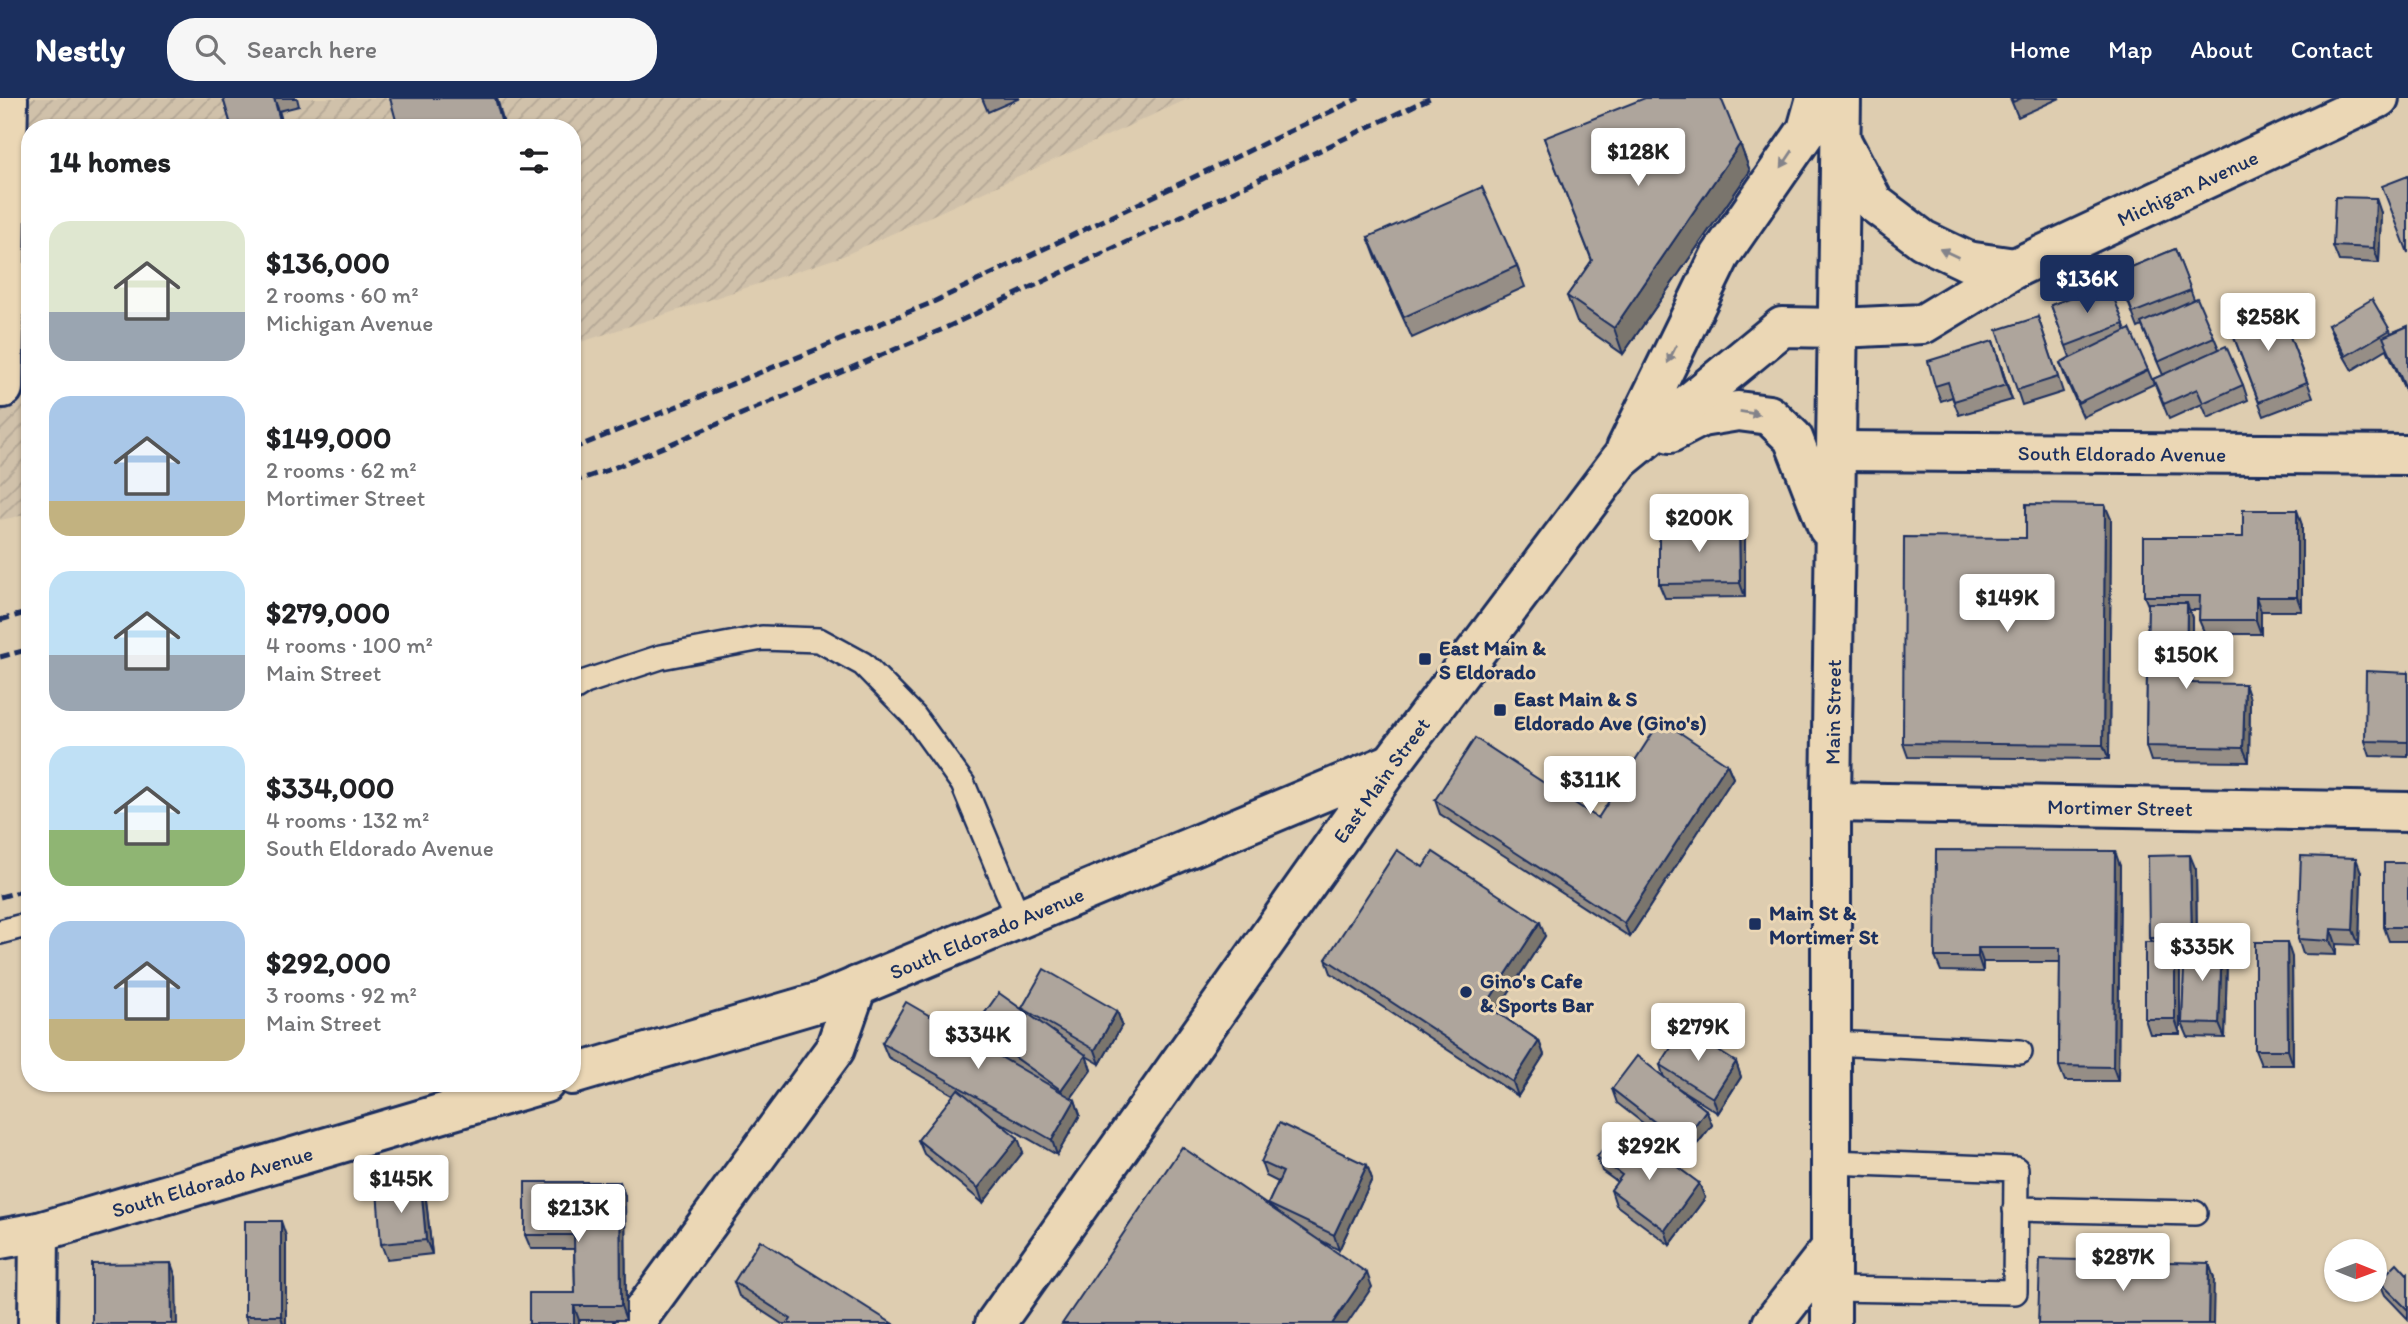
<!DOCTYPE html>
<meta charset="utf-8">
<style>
body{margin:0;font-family:Itim,sans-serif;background:#f6f6f6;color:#202124;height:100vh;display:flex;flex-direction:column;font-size:26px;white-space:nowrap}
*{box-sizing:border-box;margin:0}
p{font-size:23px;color:#757577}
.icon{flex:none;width:38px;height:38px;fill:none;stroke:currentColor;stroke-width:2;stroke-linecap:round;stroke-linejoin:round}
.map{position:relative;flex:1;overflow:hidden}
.sheet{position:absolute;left:21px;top:21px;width:560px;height:973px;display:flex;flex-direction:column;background:#fff;border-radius:28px;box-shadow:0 2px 5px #0004}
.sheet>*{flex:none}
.needle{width:46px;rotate:91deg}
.tools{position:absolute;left:2324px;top:1141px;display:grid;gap:14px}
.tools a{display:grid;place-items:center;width:63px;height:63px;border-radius:50%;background:#fff;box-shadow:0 2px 5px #0004;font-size:35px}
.price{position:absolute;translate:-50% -60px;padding:0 16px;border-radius:7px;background:#fff;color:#222;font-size:23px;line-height:46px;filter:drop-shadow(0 2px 4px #0008)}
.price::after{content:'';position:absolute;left:50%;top:42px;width:21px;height:16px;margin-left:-10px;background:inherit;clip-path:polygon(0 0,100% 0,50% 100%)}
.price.selected{background:#1b2f5e;color:#fff}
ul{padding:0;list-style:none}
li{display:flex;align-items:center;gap:21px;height:175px;padding:0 28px}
li span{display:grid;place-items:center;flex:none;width:196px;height:140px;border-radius:21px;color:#555}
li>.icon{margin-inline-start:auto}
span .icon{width:84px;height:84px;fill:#fffc;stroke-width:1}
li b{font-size:30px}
h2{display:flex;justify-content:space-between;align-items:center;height:84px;padding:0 28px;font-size:30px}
header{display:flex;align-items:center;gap:42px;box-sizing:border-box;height:98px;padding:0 35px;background:#1b2f5e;color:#fff}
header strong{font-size:33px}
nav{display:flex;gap:38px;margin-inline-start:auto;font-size:24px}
.search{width:490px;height:63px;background:#f6f6f6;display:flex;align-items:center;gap:18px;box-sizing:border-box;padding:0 24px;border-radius:28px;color:#757577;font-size:26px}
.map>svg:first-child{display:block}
</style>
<header>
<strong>Nestly</strong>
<div class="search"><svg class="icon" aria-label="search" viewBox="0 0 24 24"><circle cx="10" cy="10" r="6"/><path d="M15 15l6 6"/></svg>Search here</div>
<nav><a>Home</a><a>Map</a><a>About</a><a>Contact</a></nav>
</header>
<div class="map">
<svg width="2408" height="1226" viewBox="0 0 2408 1226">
<defs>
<pattern id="industrial-furrows" width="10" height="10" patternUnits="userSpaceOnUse" patternTransform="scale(1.75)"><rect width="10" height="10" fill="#d0c1aa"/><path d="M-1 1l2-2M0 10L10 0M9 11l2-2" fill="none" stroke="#b2a695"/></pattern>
</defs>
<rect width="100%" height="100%" fill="#decdb0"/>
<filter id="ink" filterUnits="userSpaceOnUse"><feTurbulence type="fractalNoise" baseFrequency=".0143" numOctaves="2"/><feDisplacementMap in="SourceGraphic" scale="14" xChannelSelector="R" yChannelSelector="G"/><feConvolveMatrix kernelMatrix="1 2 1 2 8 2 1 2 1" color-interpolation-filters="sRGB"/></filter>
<g filter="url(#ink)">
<!-- industrial -->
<polygon fill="url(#industrial-furrows)" points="0,0 1190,0 843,158 572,247 572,30 30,30 30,416 0,422"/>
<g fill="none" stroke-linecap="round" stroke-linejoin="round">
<defs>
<g id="service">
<polyline points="572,592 585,584 661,559 762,540 819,542 863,566 914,618 963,686 1019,821"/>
<polyline points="0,834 30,826"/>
<polyline points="1831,945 2020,954"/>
<polyline points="2015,1111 2195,1115"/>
<polyline points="1831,1191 2015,1194 2016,1071 1831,1064"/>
</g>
<g id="minor">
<path id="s1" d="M1839,230l84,-4 92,-56 364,-170"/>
<polyline points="3,290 8,0"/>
<path id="s2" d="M1837,353l571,4"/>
<path id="s3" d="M1831,704l577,10"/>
<path id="s4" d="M572,977l248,-73 572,-239"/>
<path id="s5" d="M0,1141l39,-7 506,-149"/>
<polyline points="38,1226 39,1134"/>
<polyline points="634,1226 835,951 857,888"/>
<polyline points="1772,1226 1831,1150"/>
</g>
<g id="tertiary">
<polyline points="1843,46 1874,105 1923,142 1967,163 2015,170"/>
<polyline points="1670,335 1701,319 1738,313 1769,317 1793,340 1828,430"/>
<polyline points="1626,351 1720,158 1807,32 1816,0"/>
<path id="s6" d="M995,1226l397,-561 228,-303 162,-133 57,1"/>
<path id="s7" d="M1831,1226v-522l10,-704"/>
</g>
</defs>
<!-- service casing -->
<use href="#service" stroke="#1b2f5e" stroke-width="28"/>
<!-- minor casing -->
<use href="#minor" stroke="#1b2f5e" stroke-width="44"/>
<!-- tertiary casing -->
<use href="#tertiary" stroke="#1b2f5e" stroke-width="44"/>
<!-- service -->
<use href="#service" stroke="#ebd7b5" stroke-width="23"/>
<!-- minor -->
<use href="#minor" stroke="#ebd7b5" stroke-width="38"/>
<!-- tertiary -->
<use href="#tertiary" stroke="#ebd7b5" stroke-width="38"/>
<!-- rail -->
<g stroke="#1b2f5e" stroke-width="5" stroke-dasharray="10 5" stroke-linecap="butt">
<polyline points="572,351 931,205 1359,0"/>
<polyline points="572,384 611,371 941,232 1430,0"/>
<polyline points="0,522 30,514"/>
<polyline points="0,559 30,551"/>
<polyline points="0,799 30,791"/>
</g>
</g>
<!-- wall -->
<g fill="#968e86" stroke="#1b2f5e" stroke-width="2">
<polygon points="223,0 297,0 299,8 279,13 284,30 232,30"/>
<polygon points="982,0 1020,0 988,14"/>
<polygon points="2010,0 2060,0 2018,19"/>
<polygon points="1544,40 1740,46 1750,73 1623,256 1577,224 1567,198 1592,163"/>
<polygon points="2381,115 2379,165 2339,163 2333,148"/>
<polygon points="1368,139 1517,168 1525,189 1412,240 1376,160"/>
<polygon points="2175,151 2194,201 2214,239 2219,251 2243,287 2248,302 2208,320 2202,306 2169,321 2153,281 2163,277 2142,228 2138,230 2117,175"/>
<polygon points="2108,185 2126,233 2148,272 2154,286 2083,319 2065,279 2060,265 2070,259 2051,207"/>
<polygon points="2278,207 2313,299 2264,318 2229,226"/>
<polygon points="2038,219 2063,294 2022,307 2017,292"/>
<polygon points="2328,227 2390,232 2391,235 2408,228 2408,299 2387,251 2352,272 2334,241"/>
<polygon points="1993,243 2012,302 1959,317 1952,299 1941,303 1935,288"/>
<polygon points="2111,421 2109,661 1908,659 1903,645 2026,440"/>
<polygon points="2302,427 2302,513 2261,513 2261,536 2205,536 2199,522 2200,512 2189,512 2192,520 2192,585 2250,601 2249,664 2151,663 2146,648 2148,507 2144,498 2243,439"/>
<polygon points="1745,442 1745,499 1665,500 1659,486"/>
<polygon points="2408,575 2408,659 2370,658 2365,643"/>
<polygon points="1727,666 1733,680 1630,839 1440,716 1435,702 1598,720"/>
<polygon points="2408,765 2408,843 2389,843 2384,829"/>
<polygon points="2120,768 2118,983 2065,983 2059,968 2060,864 1983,864 1983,874 1941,873 1935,859"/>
<polygon points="1423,769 1545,838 1496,914 1539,943 1544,957 1518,998 1331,875 1326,861"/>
<polygon points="2196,772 2197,844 2227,859 2225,940 2188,939 2182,925 2185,854 2178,854 2180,858 2180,936 2150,936 2145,921 2151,844 2149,840"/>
<polygon points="2361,774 2359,847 2336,846 2336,857 2303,856 2298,841"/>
<polygon points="2292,859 2293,967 2261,967 2255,952"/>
<polygon points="1022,910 1117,913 1122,927 1100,966 1086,958 1091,972 1071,1000 1075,1002 1080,1017 1057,1057 994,1021 1023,1054 983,1105 924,1056 918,1042 954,997 888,959 882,945 1002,960 980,944 974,930 1022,912"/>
<polygon points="1736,964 1741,979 1718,1015 1672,986 1706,1012 1712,1027 1687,1059 1617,1005 1612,991 1664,980 1660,967"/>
<polygon points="1597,1059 1634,1059 1705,1100 1670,1147 1616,1107 1611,1092 1617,1084 1602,1073"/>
<polygon points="1261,1064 1367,1067 1372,1081 1339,1152 1320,1142 1372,1189 1269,1108 1268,1106 1278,1084 1266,1078"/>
<polygon points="620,1084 625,1098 626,1222 579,1222 579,1226 529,1226 575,1195 574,1151 531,1151 525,1137"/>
<polygon points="421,1088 426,1102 432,1156 387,1161 381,1146"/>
<polygon points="286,1138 286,1226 248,1226 245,1218"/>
<polygon points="2408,1175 2408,1221 2385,1197 2379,1183"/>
<polygon points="734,1184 893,1226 782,1226 739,1198"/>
</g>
<!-- shaded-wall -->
<g fill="#7a746d" stroke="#1b2f5e" stroke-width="2">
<polygon points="274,0 279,13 284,30 282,30"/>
<polygon points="495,0 497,0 505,30 503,30"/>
<polygon points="1740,46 1750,73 1623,256 1614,230"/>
<polygon points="2376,100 2381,115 2379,165 2374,150"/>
<polygon points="1993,243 1998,258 2012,302 2006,287"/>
<polygon points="2105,407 2111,421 2109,661 2103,647"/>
<polygon points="2297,412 2302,427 2302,513 2297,499"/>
<polygon points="1739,427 1745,442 1745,499 1740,485"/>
<polygon points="2256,499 2261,513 2261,536 2256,522"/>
<polygon points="2187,505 2192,520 2192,600 2186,585"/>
<polygon points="2245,586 2250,601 2249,664 2243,650"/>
<polygon points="1727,666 1733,680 1630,839 1624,825"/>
<polygon points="2115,753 2120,768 2118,983 2113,969"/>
<polygon points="2190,757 2196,772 2197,854 2192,840"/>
<polygon points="2356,760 2361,774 2359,847 2353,832"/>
<polygon points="1540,824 1545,838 1491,922 1486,907"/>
<polygon points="2331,831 2336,846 2336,857 2330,843"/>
<polygon points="2175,844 2180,858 2180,936 2175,921"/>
<polygon points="2222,844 2227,859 2225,940 2219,926"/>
<polygon points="2287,844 2292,859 2293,967 2288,952"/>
<polygon points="1978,850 1983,864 1983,874 1978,859"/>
<polygon points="1117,913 1122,927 1100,966 1095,952"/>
<polygon points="1539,943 1544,957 1518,998 1513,984"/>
<polygon points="1086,957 1091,972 1067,1006 1061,992"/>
<polygon points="1736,964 1741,979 1718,1015 1713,1000"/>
<polygon points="1075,1002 1080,1017 1057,1057 1052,1042"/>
<polygon points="1706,1012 1712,1027 1687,1059 1682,1045"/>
<polygon points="1018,1040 1023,1054 983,1105 978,1090"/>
<polygon points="1367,1067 1372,1081 1339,1152 1334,1137"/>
<polygon points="620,1084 625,1098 626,1222 621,1208"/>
<polygon points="1699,1085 1705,1100 1670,1147 1665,1132"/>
<polygon points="421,1088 426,1102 432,1156 426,1142"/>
<polygon points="281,1123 286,1138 286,1226 283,1226 281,1218"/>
<polygon points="171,1165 176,1179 177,1226 172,1226"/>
<polygon points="2209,1165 2214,1180 2213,1226 2208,1226"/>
<polygon points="1367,1175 1372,1189 1347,1226 1332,1226"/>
<polygon points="574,1208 579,1222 579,1226 574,1226"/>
</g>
<!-- building -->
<g fill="#aea59c" stroke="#1b2f5e" stroke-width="2">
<polygon points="223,0 274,0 282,30 232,30"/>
<polygon points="390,0 495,0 503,30 398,30"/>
<polygon points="1645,0 1721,0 1740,46 1614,230 1567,198 1592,162 1544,40"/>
<polygon points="2011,0 2022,0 2013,4"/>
<polygon points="2408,78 2408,155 2382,88"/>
<polygon points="1482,89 1517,168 1404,219 1368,139"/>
<polygon points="2335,99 2376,100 2374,150 2333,148"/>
<polygon points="2175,151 2191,192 2133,215 2117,175"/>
<polygon points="2108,185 2124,226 2066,248 2051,207"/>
<polygon points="2197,200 2214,239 2158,264 2141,225"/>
<polygon points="2372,201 2390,232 2346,258 2328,227"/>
<polygon points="2278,207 2307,284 2259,304 2229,226"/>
<polygon points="2038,219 2058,279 2017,292 1997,232"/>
<polygon points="2408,228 2408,296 2383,239"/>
<polygon points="2130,231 2148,272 2078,305 2060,265"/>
<polygon points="1993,243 2006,287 1954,303 1948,284 1935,288 1928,263"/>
<polygon points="2226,248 2243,287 2203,305 2197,291 2164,306 2153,281"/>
<polygon points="2026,406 2105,407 2103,647 1903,645 1904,439 2026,440"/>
<polygon points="2243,412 2297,412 2297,499 2256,499 2256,522 2199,522 2200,498 2144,498 2144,439 2243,439"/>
<polygon points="1659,427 1739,427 1740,485 1659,486"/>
<polygon points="2148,505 2187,505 2186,585 2245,586 2243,650 2146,648"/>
<polygon points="2366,573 2408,575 2408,644 2365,643"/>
<polygon points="1661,622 1727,666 1624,825 1435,702 1475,640 1598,720"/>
<polygon points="1397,752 1423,769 1433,754 1540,824 1486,907 1539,943 1513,984 1326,861"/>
<polygon points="1936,752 2115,753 2113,969 2059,968 2060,850 1978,850 1978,859 1935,859"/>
<polygon points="2190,757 2192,840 2149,840 2148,758"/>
<polygon points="2301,758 2356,760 2353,832 2331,831 2330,843 2298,841"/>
<rect x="2384" y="765" width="24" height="64"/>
<polygon points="2185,843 2222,844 2219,926 2182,925"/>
<rect x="2145" y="844" width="30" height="77"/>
<polygon points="2255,844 2287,844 2288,952 2255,952"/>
<polygon points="1044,871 1117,913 1095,952 1022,910"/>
<polygon points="999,895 1086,957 1061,992 974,930"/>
<polygon points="906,904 1075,1002 1052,1042 882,945"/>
<polygon points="1683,931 1736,964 1713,1000 1660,967"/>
<polygon points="1637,958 1706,1012 1682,1045 1612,991"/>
<polygon points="958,991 1018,1040 978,1090 918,1042"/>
<polygon points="1279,1025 1367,1067 1334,1137 1268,1106 1283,1074 1261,1064"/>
<polygon points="1610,1041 1634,1059 1645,1045 1699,1085 1665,1132 1611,1092 1622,1077 1597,1059"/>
<polygon points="1182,1049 1367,1175 1332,1226 1062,1226"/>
<polygon points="525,1084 620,1084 621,1208 574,1208 574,1226 529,1226 529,1195 575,1195 574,1137 525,1137"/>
<polygon points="421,1088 426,1142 381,1146 377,1092"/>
<rect x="245" y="1123" width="36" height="95"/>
<polygon points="760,1142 893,1226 788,1226 791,1221 734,1184"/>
<polygon points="2040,1161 2209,1165 2208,1226 2038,1226"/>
<polygon points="171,1165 172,1226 92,1226 92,1166"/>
<polygon points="2397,1165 2407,1176 2408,1175 2408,1212 2379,1183"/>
</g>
<!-- one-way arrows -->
<defs><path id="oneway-solid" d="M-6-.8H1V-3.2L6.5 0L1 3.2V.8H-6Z" transform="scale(1.75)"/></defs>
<g fill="#83838a">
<use href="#oneway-solid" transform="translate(1787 61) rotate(124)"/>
<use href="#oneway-solid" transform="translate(1949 155) rotate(-155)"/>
<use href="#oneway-solid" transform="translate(1672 256) rotate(116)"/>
<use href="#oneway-solid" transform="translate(1750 315) rotate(9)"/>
</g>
</g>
<!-- markers -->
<g fill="#1b2f5e" stroke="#ebd7b5" stroke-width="2.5">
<rect x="1418" y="554" width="14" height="14" rx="3.5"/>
<rect x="1493" y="605" width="14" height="14" rx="3.5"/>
<rect x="1748" y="819" width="14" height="14" rx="3.5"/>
<circle cx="1466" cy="894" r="7"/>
</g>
<g text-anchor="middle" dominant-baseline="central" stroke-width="6" stroke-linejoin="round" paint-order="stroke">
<!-- street labels -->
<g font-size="21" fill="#1b2f5e" stroke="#ebd7b5">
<text stroke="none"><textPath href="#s1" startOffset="382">Michigan Avenue</textPath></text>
<text stroke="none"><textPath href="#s2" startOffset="285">South Eldorado Avenue</textPath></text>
<text stroke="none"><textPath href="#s7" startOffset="612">Main Street</textPath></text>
<text stroke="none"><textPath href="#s6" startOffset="667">East Main Street</textPath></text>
<text stroke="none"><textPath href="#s3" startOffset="289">Mortimer Street</textPath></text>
<text stroke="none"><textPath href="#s4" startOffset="439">South Eldorado Avenue</textPath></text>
<text stroke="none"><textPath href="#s5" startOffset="220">South Eldorado Avenue</textPath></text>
</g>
<!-- poi labels -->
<g font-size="21" font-weight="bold" fill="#1b2f5e" stroke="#ebd7b5" text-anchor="start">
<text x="1439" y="549">East Main &amp;<tspan x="1439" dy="24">S Eldorado</tspan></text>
<text x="1514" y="600">East Main &amp; S<tspan x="1514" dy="24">Eldorado Ave (Gino's)</tspan></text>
<text x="1769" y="814">Main St &amp;<tspan x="1769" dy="24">Mortimer St</tspan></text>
<text x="1480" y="882">Gino's Cafe<tspan x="1480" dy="24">&amp; Sports Bar</tspan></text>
</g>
</g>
</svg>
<div class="tools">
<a><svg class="needle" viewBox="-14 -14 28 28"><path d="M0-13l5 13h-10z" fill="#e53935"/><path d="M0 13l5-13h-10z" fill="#757577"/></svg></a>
</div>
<b class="price" style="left:1638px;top:90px">$128K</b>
<b class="price selected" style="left:2087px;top:217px">$136K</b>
<b class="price" style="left:2268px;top:255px">$258K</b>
<b class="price" style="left:1699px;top:456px">$200K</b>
<b class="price" style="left:2007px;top:536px">$149K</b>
<b class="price" style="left:2186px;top:593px">$150K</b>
<b class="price" style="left:1590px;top:718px">$311K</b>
<b class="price" style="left:2202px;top:885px">$335K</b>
<b class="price" style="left:1698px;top:965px">$279K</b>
<b class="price" style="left:978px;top:973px">$334K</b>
<b class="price" style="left:1649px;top:1084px">$292K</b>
<b class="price" style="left:401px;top:1117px">$145K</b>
<b class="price" style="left:578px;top:1146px">$213K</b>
<b class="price" style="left:2123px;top:1195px">$287K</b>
<section class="sheet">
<h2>14 homes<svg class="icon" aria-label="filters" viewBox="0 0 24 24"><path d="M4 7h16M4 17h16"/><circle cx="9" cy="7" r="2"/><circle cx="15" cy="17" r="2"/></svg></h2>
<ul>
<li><span style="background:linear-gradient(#dfe7d0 65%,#9aa5b1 0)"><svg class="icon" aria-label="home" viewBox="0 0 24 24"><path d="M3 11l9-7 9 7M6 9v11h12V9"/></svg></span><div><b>$136,000</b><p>2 rooms · 60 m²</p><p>Michigan Avenue</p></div></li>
<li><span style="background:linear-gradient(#a9c7e8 75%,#c2b280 0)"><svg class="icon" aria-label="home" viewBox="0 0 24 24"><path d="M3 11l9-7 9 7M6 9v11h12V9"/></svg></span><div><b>$149,000</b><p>2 rooms · 62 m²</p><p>Mortimer Street</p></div></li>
<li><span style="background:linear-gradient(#bfe0f5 60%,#9aa5b1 0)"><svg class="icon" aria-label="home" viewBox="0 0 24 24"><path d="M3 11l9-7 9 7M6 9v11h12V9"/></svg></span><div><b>$279,000</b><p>4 rooms · 100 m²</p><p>Main Street</p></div></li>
<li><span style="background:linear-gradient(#bfe0f5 60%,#8fb573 0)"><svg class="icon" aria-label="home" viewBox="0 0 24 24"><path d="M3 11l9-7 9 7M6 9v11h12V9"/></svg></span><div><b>$334,000</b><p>4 rooms · 132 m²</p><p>South Eldorado Avenue</p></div></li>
<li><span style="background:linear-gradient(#a9c7e8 70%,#c2b280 0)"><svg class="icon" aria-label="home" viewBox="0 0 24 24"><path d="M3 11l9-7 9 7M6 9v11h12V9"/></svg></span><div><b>$292,000</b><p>3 rooms · 92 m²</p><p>Main Street</p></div></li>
</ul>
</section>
</div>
